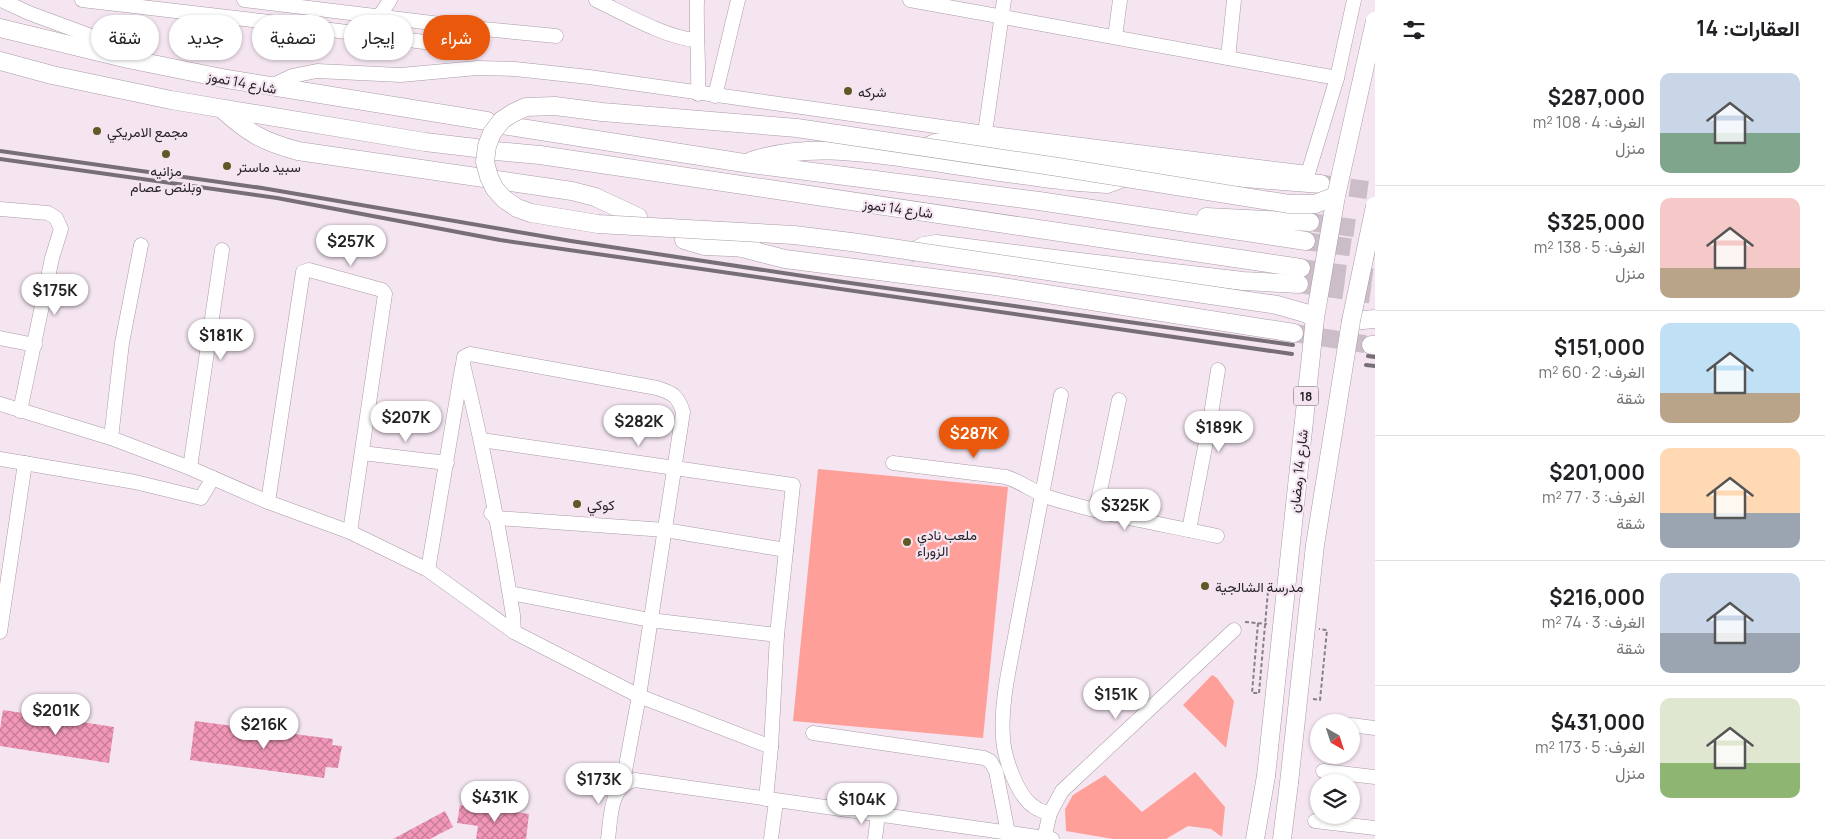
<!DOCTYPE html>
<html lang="ar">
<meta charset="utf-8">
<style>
body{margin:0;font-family:Manrope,Vazirmatn,sans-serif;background:#f6f6f6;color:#202124;direction:rtl;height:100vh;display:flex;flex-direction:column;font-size:19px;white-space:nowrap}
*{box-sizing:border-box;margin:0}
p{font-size:16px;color:#757577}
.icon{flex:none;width:28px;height:28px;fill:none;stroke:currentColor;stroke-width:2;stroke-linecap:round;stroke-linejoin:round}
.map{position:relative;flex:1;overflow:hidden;direction:ltr}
.panel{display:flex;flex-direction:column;background:#fff;width:450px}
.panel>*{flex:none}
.top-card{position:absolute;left:15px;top:15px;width:475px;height:45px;direction:rtl;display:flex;gap:10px}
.needle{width:32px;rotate:141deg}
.buttons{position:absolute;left:1310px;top:714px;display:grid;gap:10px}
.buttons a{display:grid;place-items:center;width:50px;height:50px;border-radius:50%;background:#fff;box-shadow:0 1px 4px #0004;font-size:25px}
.price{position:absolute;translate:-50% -42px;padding:0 11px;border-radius:18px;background:#fff;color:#222;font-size:16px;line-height:32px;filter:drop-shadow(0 1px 2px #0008)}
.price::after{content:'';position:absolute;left:50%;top:30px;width:15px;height:11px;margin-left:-8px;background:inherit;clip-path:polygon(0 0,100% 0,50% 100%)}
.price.on{background:#ea580c;color:#fff}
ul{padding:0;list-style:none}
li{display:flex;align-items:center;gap:15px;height:125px;padding:0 25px}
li+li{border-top:1px solid #e0e0e0}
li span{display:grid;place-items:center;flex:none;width:140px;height:100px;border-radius:10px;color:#555}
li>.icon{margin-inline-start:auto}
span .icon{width:60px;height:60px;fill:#fffc;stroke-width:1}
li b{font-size:21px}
h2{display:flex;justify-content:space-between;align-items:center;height:60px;padding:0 25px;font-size:21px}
.pill{padding:0 18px;border-radius:22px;background:#fff;box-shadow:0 1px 4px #0004;font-size:18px;line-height:45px}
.pill.on{background:#ea580c;color:#fff}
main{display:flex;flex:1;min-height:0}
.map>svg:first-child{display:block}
</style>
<main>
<section class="panel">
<h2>العقارات: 14<svg class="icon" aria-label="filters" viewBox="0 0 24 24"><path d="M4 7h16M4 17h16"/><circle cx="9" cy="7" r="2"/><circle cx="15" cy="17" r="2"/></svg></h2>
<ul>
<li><span style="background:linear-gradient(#c9d6e8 60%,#7fa58c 0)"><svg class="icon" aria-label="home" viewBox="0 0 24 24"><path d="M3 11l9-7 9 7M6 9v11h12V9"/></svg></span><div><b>$287,000</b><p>الغرف: 4 · 108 m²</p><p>منزل</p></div></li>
<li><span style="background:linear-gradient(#f6c9c9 70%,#b9a48a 0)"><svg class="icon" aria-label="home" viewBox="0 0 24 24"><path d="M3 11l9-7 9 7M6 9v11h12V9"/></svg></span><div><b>$325,000</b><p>الغرف: 5 · 138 m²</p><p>منزل</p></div></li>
<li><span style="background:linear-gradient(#bfe0f5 70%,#b9a48a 0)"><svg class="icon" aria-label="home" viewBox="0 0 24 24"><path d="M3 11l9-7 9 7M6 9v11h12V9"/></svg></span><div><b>$151,000</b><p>الغرف: 2 · 60 m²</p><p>شقة</p></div></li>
<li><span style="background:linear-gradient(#ffd9b3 65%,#9aa5b1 0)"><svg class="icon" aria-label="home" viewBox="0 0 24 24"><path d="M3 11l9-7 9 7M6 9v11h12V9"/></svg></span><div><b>$201,000</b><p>الغرف: 3 · 77 m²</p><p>شقة</p></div></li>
<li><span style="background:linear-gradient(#c9d6e8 60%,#9aa5b1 0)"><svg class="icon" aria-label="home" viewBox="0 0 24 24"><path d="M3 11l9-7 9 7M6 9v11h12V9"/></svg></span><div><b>$216,000</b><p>الغرف: 3 · 74 m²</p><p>شقة</p></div></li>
<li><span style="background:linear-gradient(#dfe7d0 65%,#8fb573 0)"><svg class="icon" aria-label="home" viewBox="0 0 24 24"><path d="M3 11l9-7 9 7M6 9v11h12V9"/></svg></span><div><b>$431,000</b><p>الغرف: 5 · 173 m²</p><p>منزل</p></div></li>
</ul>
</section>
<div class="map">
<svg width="1375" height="839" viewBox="0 0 1375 839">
<defs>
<pattern id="building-cross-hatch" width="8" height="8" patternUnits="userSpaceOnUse" patternTransform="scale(1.25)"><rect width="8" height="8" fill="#f397b9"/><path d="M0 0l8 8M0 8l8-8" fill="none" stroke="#c57b96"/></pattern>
</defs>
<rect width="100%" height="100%" fill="#f4e5f1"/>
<!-- green -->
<g fill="#ff9f9a">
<polygon points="818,469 1008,487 983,738 793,721"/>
<polygon points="1212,675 1217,678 1234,701 1226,748 1183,705"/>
<polygon points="1195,772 1225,807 1222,837 1211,829 1188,826 1166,839 1113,839 1066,831 1065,809 1073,795 1105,775 1142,812"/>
</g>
<!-- building -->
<g fill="url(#building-cross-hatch)">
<polygon points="3,710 114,727 109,763 0,746 0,729"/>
<polygon points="195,721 333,739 332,745 342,746 338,768 326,767 324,778 190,760"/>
<polygon points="460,805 529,814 526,839 476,839 478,826 457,823"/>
<polygon points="445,811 453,827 430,839 393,839"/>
</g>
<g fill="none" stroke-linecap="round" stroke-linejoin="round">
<!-- major-tunnel -->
<g stroke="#cbbec9" stroke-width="18" stroke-dasharray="18 9" stroke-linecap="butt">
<polyline points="1323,184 1375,191"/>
<polyline points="1310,222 1375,231"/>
<polyline points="1306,241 1375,251"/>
<polyline points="1301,268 1375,278"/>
<polyline points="1299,284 1375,295"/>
<polyline points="1294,333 1371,345"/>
</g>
<defs>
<g id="minor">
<polyline points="1,0 29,13 102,40 135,56"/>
<polyline points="82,0 261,21 440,44 458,40 473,28"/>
<polyline points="244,0 473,28 556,36"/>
<path d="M596,0c27,13 72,39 101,40"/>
<path d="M697,0c-1,31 2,62 1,94"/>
<polyline points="910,0 1337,78"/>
<polyline points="379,17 390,0"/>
<polyline points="1115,37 1120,0"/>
<polyline points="1228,58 1234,0"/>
<polyline points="269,87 292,76 317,71 401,75 477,68 515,69 589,77 985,133 1308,173"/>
<polyline points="715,96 738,0"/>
<polyline points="985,133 1004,0"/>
<polyline points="1306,180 1337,78 1354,0"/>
<polyline points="0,209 48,213 56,218 61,229 52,258 20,411"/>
<polyline points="0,338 35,345"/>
<polyline points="0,404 111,438 190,468 268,502 350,532 428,570 514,632 639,696 771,747"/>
<polyline points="111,438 122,343 141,245"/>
<polyline points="481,440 793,485 777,635 771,747 766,799"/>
<polyline points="362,453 447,463"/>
<polyline points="0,459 135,482 201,498 213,478"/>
<path d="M893,463l113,14c16,5 29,16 45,21 54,17 111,26 166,38"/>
<polyline points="190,468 222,250"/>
<polyline points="268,502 303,272 309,270 382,290 385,294 350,532"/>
<polyline points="1096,510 1119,400"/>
<polyline points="491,513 496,518 665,530 786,550"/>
<polyline points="1189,530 1210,421 1218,370"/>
<polyline points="428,570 462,368"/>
<polyline points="510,593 650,620 777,635"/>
<polyline points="0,632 25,463"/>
<path d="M514,632l-1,-17c-13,-84 -30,-168 -50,-251l1,-7 6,-3 187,34c16,5 21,8 26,24l-44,284 -17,91"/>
<polyline points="1351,725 1375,728"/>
<polyline points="813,733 984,758 990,761 996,771 1008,833"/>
<polyline points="1323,771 1375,777"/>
<path d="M1050,813c-6,-1 -12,-3 -17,-7 -16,-11 -29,-49 -30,-68 -3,-37 8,-76 14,-112 14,-77 29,-154 44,-231"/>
<polyline points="1315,821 1375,828"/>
<path d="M608,839c3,-21 1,-53 27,-59l417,59"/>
<polyline points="771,839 776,801"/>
<polyline points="875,839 878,814"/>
<polyline points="1044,839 1050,813 1062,791 1234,630"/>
</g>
<g id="major">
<polyline points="0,28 128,59 227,79 487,121"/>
<polyline points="0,61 52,75 171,100 425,142 476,148"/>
<path d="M222,109c26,24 42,33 76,42l274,40 23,6 43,20"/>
<polyline points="508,126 744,163 1039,201 1306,241"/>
<polyline points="925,148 935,143 952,141 1231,177 1321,184"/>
<polyline points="495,151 540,155 1301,268"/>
<path d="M751,161c58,-19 117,-8 176,0 50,7 101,16 151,21l29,2 16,-6"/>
<polyline points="1206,217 1310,222"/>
<polyline points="684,240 704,246 753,248"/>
<polyline points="742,248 785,259 996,286 1294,333"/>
<polyline points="913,252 924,246 936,244 1063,260 1243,281 1299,284"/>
<polyline points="1351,321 1375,319"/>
<polyline points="1371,345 1375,345"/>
<polyline points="1255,839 1266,776"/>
<polyline points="1282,839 1289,783"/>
</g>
</defs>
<!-- minor casing -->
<use href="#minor" stroke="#a99ba7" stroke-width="15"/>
<!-- major casing -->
<use href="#major" stroke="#a99ba7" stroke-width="19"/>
<!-- path -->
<g stroke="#898087" stroke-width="2" stroke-dasharray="4 2.5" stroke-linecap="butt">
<polyline points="1245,622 1267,624"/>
<polyline points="1258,623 1252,693 1259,693"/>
<polyline points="1313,699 1320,700 1327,630 1319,629"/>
</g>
<!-- minor -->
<use href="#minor" stroke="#fff" stroke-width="14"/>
<!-- major -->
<use href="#major" stroke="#fff" stroke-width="18"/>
<!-- rail -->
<g stroke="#786f76" stroke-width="4">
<polyline points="0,151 262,188 571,241 836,281 1293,345"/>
<polyline points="0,159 277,198 500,240 1292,354"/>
<polyline points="1368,356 1375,357"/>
<polyline points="1366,365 1375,366"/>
</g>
<defs>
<g id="major-bridge">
<polyline points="1315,318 1305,313 1277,305 851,242 794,235 598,224 531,213 517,208 504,199 495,189 489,177 485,162 487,146 492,133 502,120 513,113 526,107 555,106 602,112 797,128 1058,167 1289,204 1315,204 1336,196"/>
<polyline points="1266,776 1315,318 1336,196 1375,21"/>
<polyline points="1289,783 1315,545 1351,321 1375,206"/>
</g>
</defs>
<!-- major-bridge casing -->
<use href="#major-bridge" stroke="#a99ba7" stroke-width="19" stroke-linecap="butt"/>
<!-- path-bridge -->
<polyline stroke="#898087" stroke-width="2" stroke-dasharray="4 2.5" stroke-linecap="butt" points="1259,693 1268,591"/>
<!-- major-bridge -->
<use href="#major-bridge" stroke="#fff" stroke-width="18"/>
</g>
<!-- markers -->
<g fill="#605925" stroke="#f4e5f1" stroke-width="2">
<circle cx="848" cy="91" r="5"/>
<circle cx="97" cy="131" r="5"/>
<circle cx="166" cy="154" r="5"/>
<circle cx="227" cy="166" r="5"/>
<circle cx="577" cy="504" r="5"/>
<circle cx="907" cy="542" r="5"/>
<circle cx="1205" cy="586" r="5"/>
</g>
<g text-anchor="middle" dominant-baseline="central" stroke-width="4.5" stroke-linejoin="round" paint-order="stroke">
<!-- shield labels -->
<rect fill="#f4e5f1" stroke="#665e64" stroke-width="1" x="1293.5" y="386.5" width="25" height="19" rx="4"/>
<g font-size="12" font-weight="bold" fill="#292428">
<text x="1306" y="396">18</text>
</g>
<!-- street labels -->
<g font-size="14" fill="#292428" stroke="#f4e5f1">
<text transform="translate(242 82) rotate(11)">شارع 14 تموز</text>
<text transform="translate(898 208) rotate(8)">شارع 14 تموز</text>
<text transform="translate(1298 471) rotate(-84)">شارع 14 رمضان</text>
</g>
<!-- poi labels -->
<g font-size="14" fill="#292428" stroke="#f4e5f1" text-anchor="start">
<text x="858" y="91">شركه</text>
<text x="107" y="131">مجمع الامريكي</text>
<text x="237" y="166">سبيد ماستر</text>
<text x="166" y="170" text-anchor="middle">مزانيه<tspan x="166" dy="16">وبلنص عصام</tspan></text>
<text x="587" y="504">كوكي</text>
<text x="917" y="534">ملعب نادي<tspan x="917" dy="16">الزوراء</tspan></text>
<text x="1215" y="586">مدرسة الشالجية</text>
</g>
</g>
</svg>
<div class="buttons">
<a><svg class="needle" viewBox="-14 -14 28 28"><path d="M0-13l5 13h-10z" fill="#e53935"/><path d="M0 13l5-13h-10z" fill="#757577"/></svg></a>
<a><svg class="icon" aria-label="layers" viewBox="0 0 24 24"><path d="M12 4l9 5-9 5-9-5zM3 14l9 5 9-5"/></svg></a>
</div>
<b class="price" style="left:351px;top:267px">$257K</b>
<b class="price" style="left:55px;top:316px">$175K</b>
<b class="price" style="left:221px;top:361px">$181K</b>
<b class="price" style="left:406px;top:443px">$207K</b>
<b class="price" style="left:639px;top:447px">$282K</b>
<b class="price" style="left:1219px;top:453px">$189K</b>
<b class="price on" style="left:974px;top:459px">$287K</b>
<b class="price" style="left:1125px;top:531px">$325K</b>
<b class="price" style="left:1116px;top:720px">$151K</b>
<b class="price" style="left:56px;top:736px">$201K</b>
<b class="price" style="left:264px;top:750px">$216K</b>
<b class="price" style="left:599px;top:805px">$173K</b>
<b class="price" style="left:495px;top:823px">$431K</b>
<b class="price" style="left:862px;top:825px">$104K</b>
<div class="top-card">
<a class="pill on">شراء</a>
<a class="pill">إيجار</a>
<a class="pill">تصفية</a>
<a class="pill">جديد</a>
<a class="pill">شقة</a>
</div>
</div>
</main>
